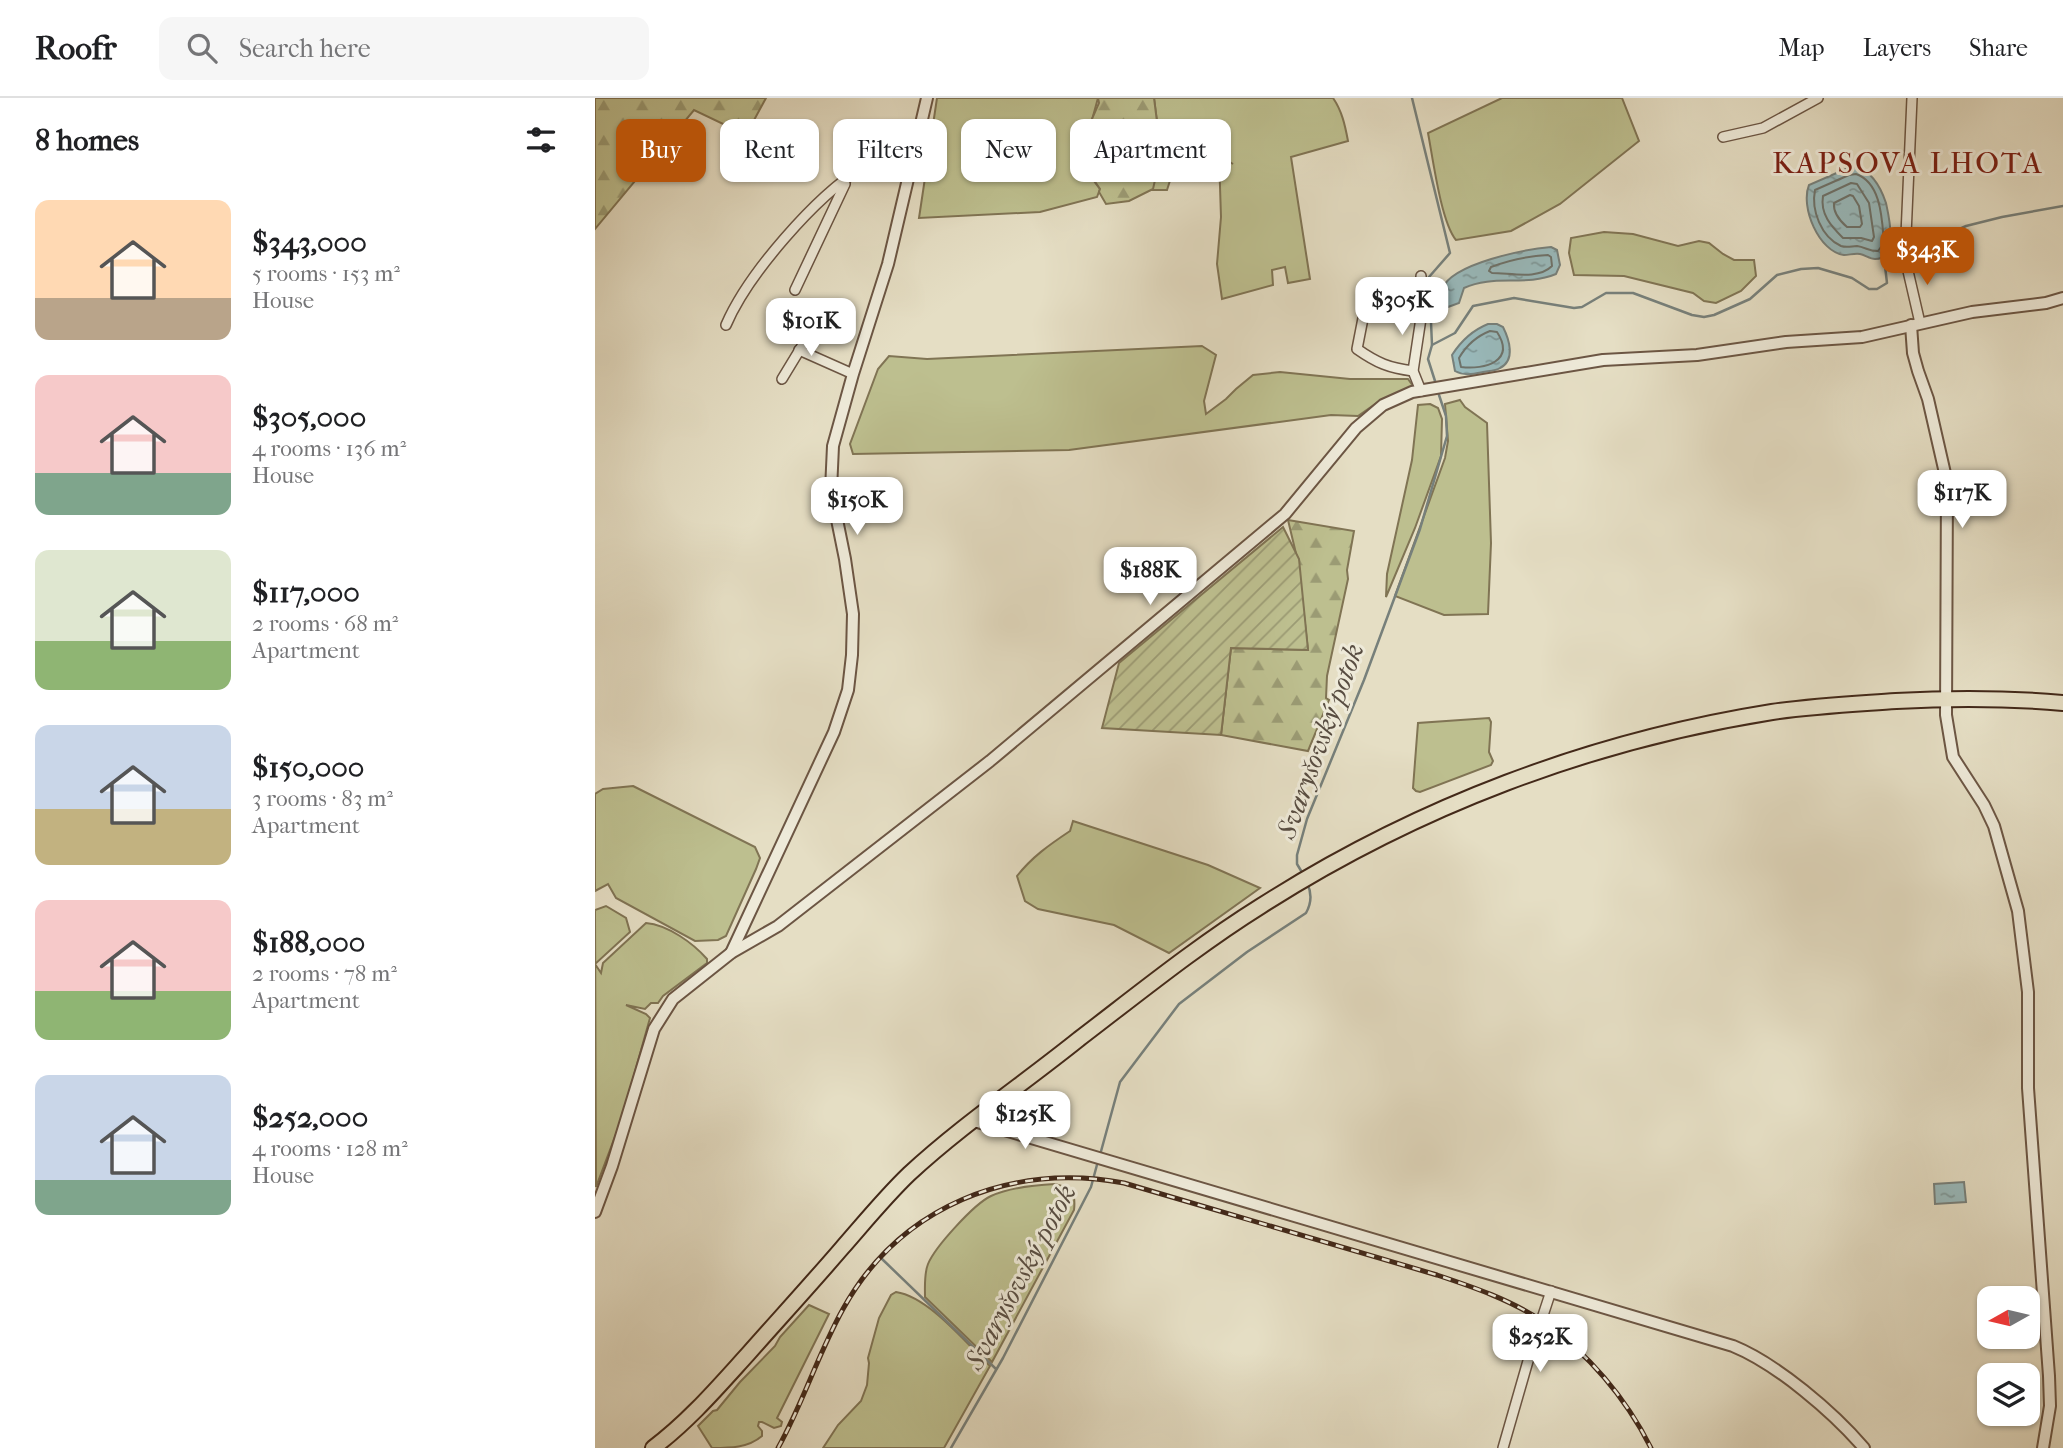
<!DOCTYPE html>
<meta charset="utf-8">
<style>
body{margin:0;font-family:"IM FELL French Canon",serif;background:#f6f6f6;color:#202124;height:100vh;display:flex;flex-direction:column;font-size:26px;white-space:nowrap}
*{box-sizing:border-box;margin:0}
p{font-size:23px;color:#757577}
.icon{flex:none;width:38px;height:38px;fill:none;stroke:currentColor;stroke-width:2;stroke-linecap:round;stroke-linejoin:round}
.map{position:relative;flex:1;overflow:hidden}
.sheet{display:flex;flex-direction:column;background:#fff;width:595px}
.sheet>*{flex:none}
.hud{position:absolute;left:21px;top:21px;width:665px;height:63px;display:flex;gap:14px}
.needle{width:46px;rotate:262deg}
.tools{position:absolute;left:1382px;top:1188px;display:grid;gap:14px}
.tools a{display:grid;place-items:center;width:63px;height:63px;border-radius:14px;background:#fff;box-shadow:0 2px 5px #0004;font-size:35px}
.price{position:absolute;translate:-50% -60px;padding:0 16px;border-radius:14px;background:#fff;color:#222;font-size:23px;line-height:46px;filter:drop-shadow(0 2px 4px #0008)}
.price::after{content:'';position:absolute;left:50%;top:42px;width:21px;height:16px;margin-left:-10px;background:inherit;clip-path:polygon(0 0,100% 0,50% 100%)}
.price.on{background:#b45309;color:#fff}
ul{padding:0;list-style:none}
li{display:flex;align-items:center;gap:21px;height:175px;padding:0 35px}
li span{display:grid;place-items:center;flex:none;width:196px;height:140px;border-radius:14px;color:#555}
li>.icon{margin-inline-start:auto}
span .icon{width:84px;height:84px;fill:#fffc;stroke-width:1}
li b{font-size:30px}
h2{display:flex;justify-content:space-between;align-items:center;height:84px;padding:0 35px;font-size:30px}
.tag{padding:0 24px;border-radius:14px;background:#fff;box-shadow:0 2px 5px #0004;font-size:24px;line-height:63px}
.tag.on{background:#b45309;color:#fff}
header{display:flex;align-items:center;gap:42px;box-sizing:border-box;height:98px;padding:0 35px;background:#fff;border-bottom:2px solid #e0e0e0}
header strong{font-size:33px}
nav{display:flex;gap:38px;margin-inline-start:auto;font-size:24px}
.search{width:490px;height:63px;background:#f6f6f6;display:flex;align-items:center;gap:18px;box-sizing:border-box;padding:0 24px;border-radius:14px;color:#757577;font-size:26px}
main{display:flex;flex:1;min-height:0}
.map>svg:first-child{display:block}
</style>
<header>
<strong>Roofr</strong>
<div class="search"><svg class="icon" aria-label="search" viewBox="0 0 24 24"><circle cx="10" cy="10" r="6"/><path d="M15 15l6 6"/></svg>Search here</div>
<nav><a>Map</a><a>Layers</a><a>Share</a></nav>
</header>
<main>
<section class="sheet">
<h2>8 homes<svg class="icon" aria-label="filters" viewBox="0 0 24 24"><path d="M4 7h16M4 17h16"/><circle cx="9" cy="7" r="2"/><circle cx="15" cy="17" r="2"/></svg></h2>
<ul>
<li><span style="background:linear-gradient(#ffd9b3 70%,#b9a48a 0)"><svg class="icon" aria-label="home" viewBox="0 0 24 24"><path d="M3 11l9-7 9 7M6 9v11h12V9"/></svg></span><div><b>$343,000</b><p>5 rooms · 153 m²</p><p>House</p></div></li>
<li><span style="background:linear-gradient(#f6c9c9 70%,#7fa58c 0)"><svg class="icon" aria-label="home" viewBox="0 0 24 24"><path d="M3 11l9-7 9 7M6 9v11h12V9"/></svg></span><div><b>$305,000</b><p>4 rooms · 136 m²</p><p>House</p></div></li>
<li><span style="background:linear-gradient(#dfe7d0 65%,#8fb573 0)"><svg class="icon" aria-label="home" viewBox="0 0 24 24"><path d="M3 11l9-7 9 7M6 9v11h12V9"/></svg></span><div><b>$117,000</b><p>2 rooms · 68 m²</p><p>Apartment</p></div></li>
<li><span style="background:linear-gradient(#c9d6e8 60%,#c2b280 0)"><svg class="icon" aria-label="home" viewBox="0 0 24 24"><path d="M3 11l9-7 9 7M6 9v11h12V9"/></svg></span><div><b>$150,000</b><p>3 rooms · 83 m²</p><p>Apartment</p></div></li>
<li><span style="background:linear-gradient(#f6c9c9 65%,#8fb573 0)"><svg class="icon" aria-label="home" viewBox="0 0 24 24"><path d="M3 11l9-7 9 7M6 9v11h12V9"/></svg></span><div><b>$188,000</b><p>2 rooms · 78 m²</p><p>Apartment</p></div></li>
<li><span style="background:linear-gradient(#c9d6e8 75%,#7fa58c 0)"><svg class="icon" aria-label="home" viewBox="0 0 24 24"><path d="M3 11l9-7 9 7M6 9v11h12V9"/></svg></span><div><b>$252,000</b><p>4 rooms · 128 m²</p><p>House</p></div></li>
</ul>
</section>
<div class="map">
<svg width="1468" height="1350" viewBox="0 0 1468 1350">
<defs>
<pattern id="forest-firs" width="22" height="20" patternUnits="userSpaceOnUse" patternTransform="scale(1.75)"><rect width="22" height="20" fill="#bdbf8f"/><path d="M5 1l3.5 6h-7zM16 11l3.5 6h-7z" fill="#9b9b74"/></pattern>
<pattern id="garden-furrows" width="10" height="10" patternUnits="userSpaceOnUse" patternTransform="scale(1.75)"><rect width="10" height="10" fill="#bdbf8f"/><path d="M-1 1l2-2M0 10L10 0M9 11l2-2" fill="none" stroke="#9b9b74"/></pattern>
<pattern id="water-ripples" width="26" height="14" patternUnits="userSpaceOnUse" patternTransform="scale(1.75)"><rect width="26" height="14" fill="#99babc"/><path d="M2 4q2-2 4 0t4 0M15 11q2-2 4 0t4 0" fill="none" stroke="#7e9798"/></pattern>
</defs>
<rect width="100%" height="100%" fill="#e5dec4"/>
<filter id="stains"><feTurbulence type="fractalNoise" baseFrequency=".00286" numOctaves="4"/><feColorMatrix values="0 0 0 0 .2 0 0 0 0 .09 0 0 0 0 .02 0 0 0 .5 -.17"/></filter>
<radialGradient id="worn" r=".72"><stop offset=".6" stop-color="#630" stop-opacity="0"/><stop offset="1" stop-color="#630" stop-opacity=".3"/></radialGradient>
<!-- green -->
<g fill="#bdbf8f" stroke="#807454" stroke-width="2">
<polygon points="342,0 503,0 497,22 487,44 490,71 505,91 502,99 445,114 324,120"/>
<path d="M559,0h179c9,13 12,27 15,43l-57,16 19,122 -22,4 -3,-16 -13,3 1,15 -51,14 -5,-35 4,-47 -2,-61 14,8 -39,-25 -11,1 -16,50h-15l9,-38z"/>
<path d="M907,0h120l17,43 -79,63 -49,27 -55,9c-15,-18 -23,-81 -28,-107z"/>
<polygon points="1009,134 1038,136 1083,148 1104,143 1114,145 1128,156 1139,162 1159,162 1161,178 1146,193 1121,205 1109,203 1098,195 1029,178 979,177 974,155 976,140"/>
<polygon points="607,248 621,257 609,303 611,316 631,301 641,291 658,277 685,274 755,281 813,281 818,288 783,304 763,318 736,317 474,352 258,356 255,346 283,271 294,258 332,261"/>
<polygon points="865,302 870,309 892,325 896,445 893,516 849,517 800,498 850,360 853,343 850,306"/>
<polygon points="835,306 843,310 847,321 846,358 820,430 791,499 792,476 817,362 823,307"/>
<polygon points="894,620 896,624 894,654 898,663 896,667 825,694 821,693 818,690 823,625"/>
<polygon points="38,688 160,749 165,760 161,771 131,838 123,842 100,843 21,800 13,786 0,793 0,696 8,691"/>
<path d="M478,723l135,44 52,23 -91,65 -55,-28 -76,-16 -13,-8 -8,-25c15,-19 32,-31 53,-45z"/>
<path d="M11,808l20,12 4,14 -35,32 6,9 2,-10 43,-40c22,2 47,20 61,36v4l-44,33 -5,7h-7l-6,6 -19,-4 20,9 4,4 -28,100 -26,69 -1,-277z"/>
<path d="M460,1086c17,4 21,9 19,26l-82,152 -67,-65c0,-11 -1,-23 3,-33 7,-17 46,-60 63,-68 20,-9 43,-11 64,-12z"/>
<path d="M301,1194c33,5 70,51 94,74l-46,82h-121l15,-23 23,-24 6,-16 2,-22 -1,-5 11,-40 12,-23z"/>
<path d="M214,1207l20,9 -52,104 5,4 -1,4 -7,2 -12,-6h-3l-1,4 4,5v5c-14,12 -32,12 -50,12l-14,-22 15,-15 4,-1 23,-28 35,-36 5,-9z"/>
</g>
<!-- forest -->
<g fill="url(#forest-firs)" stroke="#807454" stroke-width="2">
<polygon points="0,0 171,0 151,37 99,12 0,131"/>
<polygon points="503,0 559,0 566,56 558,91 534,103 511,106 504,94 505,91 496,78 492,63 493,30 504,5"/>
<polygon points="693,422 759,433 752,472 753,481 732,578 731,600 734,602 713,653 626,637 636,550 713,552 703,464"/>
</g>
<!-- garden -->
<polygon fill="url(#garden-furrows)" stroke="#807454" stroke-width="2" points="688,429 704,461 713,552 636,550 626,637 507,630 524,565"/>
<!-- water -->
<g fill="url(#water-ripples)" stroke="#77807b" stroke-width="2">
<path d="M1262,69c15,5 24,21 29,36 3,14 13,56 -11,56 -5,0 -10,-4 -15,-5 -5,-1 -11,1 -16,1 -25,-3 -44,-48 -35,-70l39,-17z"/>
<path d="M956,149l6,3 3,15 -4,9c-32,13 -62,0 -92,14l-5,15 -11,4 -7,-7c0,-4 0,-7 1,-11 10,-26 85,-40 109,-42z"/>
<path d="M893,226h9l6,3c6,12 13,33 -3,41 -4,3 -12,3 -17,4 -10,2 -19,4 -28,-1l-3,-16c9,-14 21,-25 36,-31z"/>
<polygon points="1369,1084 1371,1104 1340,1106 1339,1086"/>
</g>
<g fill="none" stroke-linecap="round" stroke-linejoin="round">
<!-- shore -->
<g stroke="#6e726a" stroke-width="2">
<path d="M1261,76c26,9 26,47 28,69l-6,8c-7,1 -13,-4 -21,-5 -5,0 -10,2 -16,0 -20,-9 -30,-36 -26,-56l34,-15z"/>
<path d="M1256,85l6,1 12,19 5,34 -2,4 -11,-3h-18c-12,-12 -23,-24 -20,-42z"/>
<path d="M1255,97l3,1 6,10 3,18 -2,3h-13c-7,-6 -14,-14 -13,-24z"/>
<path d="M953,157l3,2 1,9c-14,14 -41,7 -60,7l-3,-2 2,-4c18,-7 38,-11 57,-12z"/>
<path d="M895,233l7,1c19,29 -12,38 -36,35l-2,-9c7,-12 18,-22 31,-27z"/>
</g>
<!-- stream -->
<g stroke="#77807b" stroke-width="2.5">
<polyline points="817,0 855,155 834,179 837,247"/>
<polyline points="840,283 833,261 837,247 860,235 878,208 919,200 979,210 987,209 1011,195 1038,195 1097,217 1109,219 1119,217 1155,201 1182,177 1206,171 1223,170 1257,180 1274,191 1282,191 1292,185 1290,168 1294,164 1371,128 1407,119 1468,108"/>
<polyline points="708,776 702,766 702,757 712,721 769,582 825,431 852,338 851,318 844,297"/>
<path d="M505,1057l20,-73 59,-78 68,-52 59,-39c5,-9 6,-20 1,-30"/>
<polyline points="286,1160 401,1271"/>
<polyline points="356,1350 408,1260 496,1089 503,1063"/>
</g>
<defs>
<g id="minor">
<polyline points="1317,0 1310,160 1325,225"/>
<polyline points="1128,39 1168,30 1223,0"/>
<polyline points="826,178 828,207 818,273 826,293"/>
<polyline points="200,192 250,86"/>
<path d="M771,205l-9,46c20,14 32,19 56,22"/>
<path d="M131,227c22,-51 89,-128 137,-158 14,-8 35,-14 51,-15"/>
<polyline points="204,252 258,276"/>
<polyline points="187,281 221,225"/>
<polyline points="908,1350 933,1263 956,1193"/>
</g>
<g id="tertiary">
<polyline points="1316,227 1318,255 1323,273 1333,301 1352,384 1351,617 1358,659 1389,707 1399,728 1423,813 1433,894 1433,990 1454,1278 1455,1308 1448,1350"/>
<polyline points="136,855 239,634 253,592 257,557 258,516 250,461 236,392 238,348 258,276 293,166 332,0"/>
<path d="M379,1023l759,225c44,18 100,66 131,102"/>
<polyline points="0,1114 17,1068 59,931 78,901 136,855 183,828 395,663 690,416 761,330 788,307 817,294 1008,262 1102,257 1191,244 1267,239 1377,214 1451,205 1468,200"/>
</g>
<path id="primary" d="M58,1350c36,-27 65,-61 95,-94 31,-35 63,-70 94,-106 22,-25 43,-51 67,-74 53,-49 114,-90 170,-135 59,-45 118,-93 182,-133 155,-99 329,-165 511,-194 41,-6 83,-8 124,-11 56,-3 111,-3 167,2"/>
</defs>
<!-- minor casing -->
<use href="#minor" stroke="#6c5644" stroke-width="12"/>
<!-- tertiary casing -->
<use href="#tertiary" stroke="#6c5644" stroke-width="14"/>
<!-- primary casing -->
<use href="#primary" stroke="#432919" stroke-width="18"/>
<!-- minor -->
<use href="#minor" stroke="#eeead9" stroke-width="9"/>
<!-- tertiary -->
<use href="#tertiary" stroke="#eeead9" stroke-width="10"/>
<!-- primary -->
<use href="#primary" stroke="#e5dec4" stroke-width="14"/>
<defs>
<path id="rail" d="M183,1350c25,-45 40,-94 65,-139 57,-103 168,-147 281,-126l313,92c36,12 74,25 105,46 46,32 84,77 109,127"/>
</defs>
<!-- rail casing -->
<use href="#rail" stroke="#432919" stroke-width="5"/>
<!-- rail -->
<use href="#rail" stroke="#eeead9" stroke-width="2.5" stroke-dasharray="8" stroke-linecap="butt"/>
</g>
<g text-anchor="middle" dominant-baseline="central" stroke-width="6" stroke-linejoin="round" paint-order="stroke">
<!-- water labels -->
<g font-size="28" font-style="italic" fill="#584d42" stroke="#eeead9">
<text transform="translate(725 643) rotate(-70)">Svaryšovský potok</text>
<text transform="translate(425 1179) rotate(-62)">Svaryšovský potok</text>
</g>
<!-- quarter labels -->
<g font-size="30" letter-spacing="2" fill="#7a1f14" stroke="#eeead9">
<text x="1313" y="65">KAPSOVA LHOTA</text>
</g>
</g>
<rect width="100%" height="100%" filter="url(#stains)"/>
<rect width="100%" height="100%" fill="url(#worn)"/>
</svg>
<div class="tools">
<a><svg class="needle" viewBox="-14 -14 28 28"><path d="M0-13l5 13h-10z" fill="#e53935"/><path d="M0 13l5-13h-10z" fill="#757577"/></svg></a>
<a><svg class="icon" aria-label="layers" viewBox="0 0 24 24"><path d="M12 4l9 5-9 5-9-5zM3 14l9 5 9-5"/></svg></a>
</div>
<b class="price on" style="left:1332px;top:189px">$343K</b>
<b class="price" style="left:807px;top:239px">$305K</b>
<b class="price" style="left:216px;top:260px">$101K</b>
<b class="price" style="left:1367px;top:432px">$117K</b>
<b class="price" style="left:262px;top:439px">$150K</b>
<b class="price" style="left:555px;top:509px">$188K</b>
<b class="price" style="left:430px;top:1053px">$125K</b>
<b class="price" style="left:945px;top:1276px">$252K</b>
<div class="hud">
<a class="tag on">Buy</a>
<a class="tag">Rent</a>
<a class="tag">Filters</a>
<a class="tag">New</a>
<a class="tag">Apartment</a>
</div>
</div>
</main>
